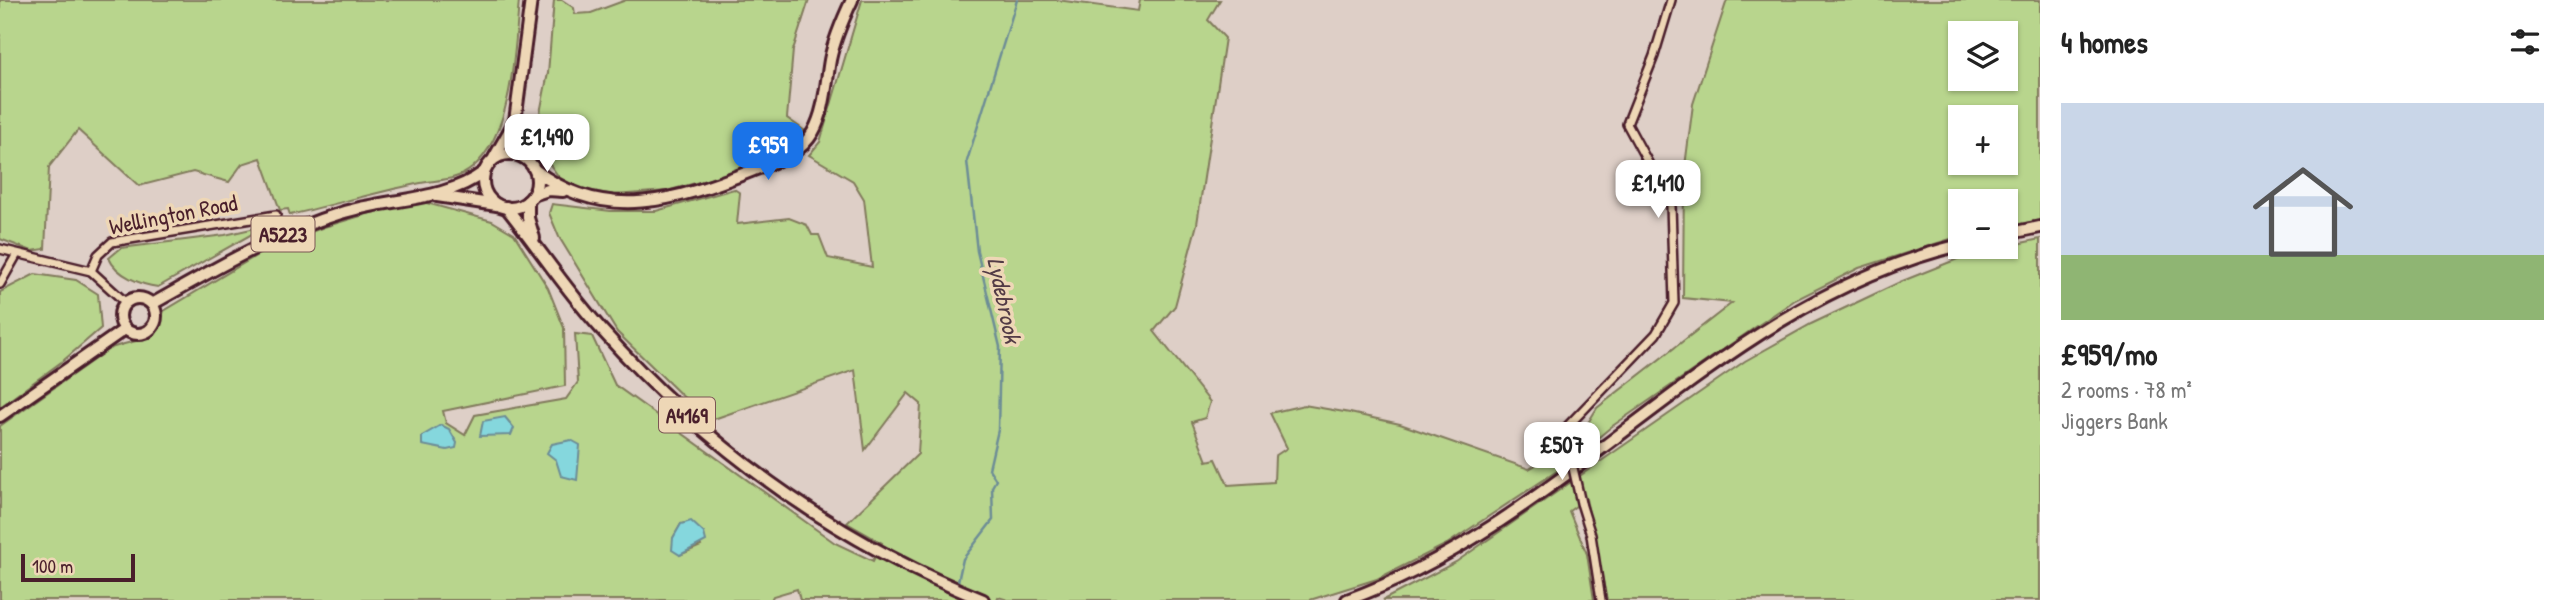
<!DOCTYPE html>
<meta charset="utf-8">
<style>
body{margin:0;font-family:"Patrick Hand",sans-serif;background:#f2f2f2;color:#222;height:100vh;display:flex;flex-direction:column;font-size:26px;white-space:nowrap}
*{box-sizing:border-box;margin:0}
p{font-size:23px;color:#767676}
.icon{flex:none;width:38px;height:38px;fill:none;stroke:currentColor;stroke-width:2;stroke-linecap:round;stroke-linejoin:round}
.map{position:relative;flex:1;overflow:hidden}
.drawer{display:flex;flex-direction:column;background:#fff;width:525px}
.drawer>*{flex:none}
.buttons{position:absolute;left:1948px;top:21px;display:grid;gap:14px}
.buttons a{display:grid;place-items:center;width:70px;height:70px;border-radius:0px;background:#fff;box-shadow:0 2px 5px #0004;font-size:35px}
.scale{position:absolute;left:21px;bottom:18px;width:114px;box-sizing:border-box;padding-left:7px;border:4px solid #4a1f2b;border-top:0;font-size:19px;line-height:24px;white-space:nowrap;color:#4a1f2b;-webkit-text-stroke:5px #eed7b6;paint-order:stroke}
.price{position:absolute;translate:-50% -60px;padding:0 16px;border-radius:14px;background:#fff;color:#222;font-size:23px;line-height:46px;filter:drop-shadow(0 2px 4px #0008)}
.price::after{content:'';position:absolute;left:50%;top:42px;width:21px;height:16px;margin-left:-10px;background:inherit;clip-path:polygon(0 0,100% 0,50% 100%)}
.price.selected{background:#1a73e8;color:#fff}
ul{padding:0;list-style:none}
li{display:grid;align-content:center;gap:14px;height:371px;padding:0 21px}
li span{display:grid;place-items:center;height:217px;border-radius:0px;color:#555}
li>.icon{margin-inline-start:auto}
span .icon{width:126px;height:126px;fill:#fffc;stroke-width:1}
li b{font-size:30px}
h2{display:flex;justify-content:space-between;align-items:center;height:84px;padding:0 21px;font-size:30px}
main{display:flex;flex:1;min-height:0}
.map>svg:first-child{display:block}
</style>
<main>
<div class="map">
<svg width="2040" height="600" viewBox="0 0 2040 600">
<rect width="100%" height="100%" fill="#decfc7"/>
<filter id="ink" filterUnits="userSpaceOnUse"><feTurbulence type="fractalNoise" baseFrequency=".0143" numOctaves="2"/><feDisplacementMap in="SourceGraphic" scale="14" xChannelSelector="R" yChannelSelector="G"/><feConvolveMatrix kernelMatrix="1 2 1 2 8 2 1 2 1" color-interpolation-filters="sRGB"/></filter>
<g filter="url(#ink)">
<!-- green -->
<g fill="#b8d58d" stroke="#817a5c" stroke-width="2" fill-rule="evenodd">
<path d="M0,0h519c-4,49 -6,134 -47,168 -17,14 -36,11 -56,16 -42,9 -84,21 -126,31l-2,-6 -8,1 -19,-52 -19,6 -13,18 -36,-10 -54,14 -61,-56 -29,37 -4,82 -13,2 -32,-12z"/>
<polygon points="554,0 562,0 574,8 575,14 591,13 626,0 809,0 793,50 787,118 805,131 789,148 735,172 667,191 614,195 577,188 559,177 534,143 548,73"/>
<path d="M862,0h195l81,11 2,-11h80l-12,20 17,18 -28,186 -22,82 -21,25 56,71 -5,16 -13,4 15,39 9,-2 12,26 46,-3 1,-26 12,-8 -17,-35 34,-8 46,8 50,11 129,45 48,-28 20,-33 135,-105 -49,-5 1,-124 9,-70 34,-104h313v220l-34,7v-26h-46v35l-101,32 -64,32 -184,127 -48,40 -116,77 -70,35 -67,21h-302l-10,-3 -1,3h-197l-3,-11 -24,7 -2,4h-771v-174l109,-77c16,-7 31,-7 47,-15l8,-23 105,-63 55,-21 53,-16 46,-9 69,19 22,13 34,54 16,40 1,58 -122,25 3,12 19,12 10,-20 91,-16 12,-17 -3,-48 17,2 23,49 220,158 38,18 9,-18 -35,-20 71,-69 3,-50 -13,-11 -43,57 -10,-80 -147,51 -91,-89 -58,-95 -10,-24 3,-9 59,7h45l78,-22 6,4 -3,31 52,-6 18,7 5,10h7l9,23 44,9 -8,-68 -11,-18 -44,-26 11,-13zM1960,33h46v46h-46zM1960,117h46v46h-46zM691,522l10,24 -21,9 -7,-17 8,-14z"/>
<path d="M268,225l-110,62c-17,-2 -42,-12 -49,-29l12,-10 104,-13z"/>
<polygon points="2040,239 2040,600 1607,600 1586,499 1569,511 1587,554 1594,600 1383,600 1456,562 1745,361 1811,324 1900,282 1970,254"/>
<polygon points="35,274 76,280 98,294 101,328 64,360 0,407 0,292"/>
</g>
<!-- water -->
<g fill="#85d7dd" stroke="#6d8d96" stroke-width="2">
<polygon points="505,417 514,428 511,435 480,436 483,421"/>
<polygon points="441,425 449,429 457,443 456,448 447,450 422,445 422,436"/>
<polygon points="571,440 580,445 577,480 561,476 556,460 547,453 552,444"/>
<polygon points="691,521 704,533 706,541 680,555 672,550 673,538 681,524"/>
</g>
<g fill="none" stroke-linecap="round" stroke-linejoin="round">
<!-- stream -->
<polyline stroke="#6d8d96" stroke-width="2.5" points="957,586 963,559 993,520 992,487 996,480 989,469 998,430 1000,347 977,251 967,161 1017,0"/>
<defs>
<g id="street">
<polyline points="0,249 91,271 125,302"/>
<polyline points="91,271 98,255 112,242 276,215"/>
<polyline points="0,284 17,254"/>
<polyline points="1570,455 1563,431 1656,334 1674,303 1671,205 1627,124 1654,56 1671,0"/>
<polyline points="1581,503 1591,535 1601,600"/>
</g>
<g id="secondary">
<path d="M535,170c69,54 143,30 216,1 23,-9 49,-16 62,-39 12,-21 13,-49 17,-72 4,-21 13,-41 22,-60"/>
<polyline points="533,195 548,190 563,191"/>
</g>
<g id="primary">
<polyline points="515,121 525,158"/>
<circle cx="510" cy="181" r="27"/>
<polyline points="494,158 515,121 531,0"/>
<polyline points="437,196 497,205"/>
<polyline points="528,201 528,218 534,238"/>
<path d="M506,207c32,40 60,83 95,122 106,119 234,211 382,271"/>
<polyline points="2006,234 2040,227"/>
<circle cx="138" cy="316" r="18"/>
<path d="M152,304c61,-34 121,-70 189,-91 47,-15 103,-11 143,-41"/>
<polyline points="0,416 125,329"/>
<path d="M1347,600c226,-81 370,-297 613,-355"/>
</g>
</defs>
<!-- street casing -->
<use href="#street" stroke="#4a1f2b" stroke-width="12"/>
<!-- secondary casing -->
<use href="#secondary" stroke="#4a1f2b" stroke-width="16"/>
<!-- primary casing -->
<use href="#primary" stroke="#4a1f2b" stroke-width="16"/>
<!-- street -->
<use href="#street" stroke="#eed7b6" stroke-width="7"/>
<!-- secondary -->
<use href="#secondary" stroke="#eed7b6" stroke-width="10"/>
<!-- primary -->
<use href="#primary" stroke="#eed7b6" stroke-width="10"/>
<defs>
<polyline id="street-bridge" points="1570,455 1581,503"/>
</defs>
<!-- street-bridge casing -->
<use href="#street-bridge" stroke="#4a1f2b" stroke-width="12" stroke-linecap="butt"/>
<!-- street-bridge -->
<use href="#street-bridge" stroke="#eed7b6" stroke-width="7"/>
</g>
</g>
<g text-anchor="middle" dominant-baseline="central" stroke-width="7" stroke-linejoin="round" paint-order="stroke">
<!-- shield labels -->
<g fill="#eed7b6" stroke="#7b5655" stroke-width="2">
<rect x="251.5" y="216.5" width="63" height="35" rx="5"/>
<rect x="659" y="397.5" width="56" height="35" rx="5"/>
</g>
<g font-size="21" font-weight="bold" fill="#4a1f2b">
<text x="283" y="234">A5223</text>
<text x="687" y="415">A4169</text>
</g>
<!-- street labels -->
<g font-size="23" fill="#4a1f2b" stroke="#eed7b6">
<text transform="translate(173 214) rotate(-11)">Wellington Road</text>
</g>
<!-- water labels -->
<g font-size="24" font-style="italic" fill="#533b46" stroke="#eed7b6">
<text transform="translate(1005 300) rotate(78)">Lydebrook</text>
</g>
</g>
</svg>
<div class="buttons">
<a><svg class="icon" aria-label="layers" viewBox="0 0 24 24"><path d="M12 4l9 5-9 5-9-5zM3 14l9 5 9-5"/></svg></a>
<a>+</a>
<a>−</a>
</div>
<div class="scale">100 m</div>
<b class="price" style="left:547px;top:174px">£1,490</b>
<b class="price selected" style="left:768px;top:182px">£959</b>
<b class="price" style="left:1658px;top:220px">£1,410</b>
<b class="price" style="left:1562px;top:482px">£507</b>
</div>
<section class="drawer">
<h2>4 homes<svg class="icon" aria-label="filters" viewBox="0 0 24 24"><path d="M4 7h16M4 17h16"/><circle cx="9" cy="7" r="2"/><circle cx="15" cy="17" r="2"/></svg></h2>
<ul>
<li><span style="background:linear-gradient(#c9d6e8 70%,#8fb573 0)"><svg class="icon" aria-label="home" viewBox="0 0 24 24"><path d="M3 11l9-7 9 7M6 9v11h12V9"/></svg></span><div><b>£959/mo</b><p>2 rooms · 78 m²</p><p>Jiggers Bank</p></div></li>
</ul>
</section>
</main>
